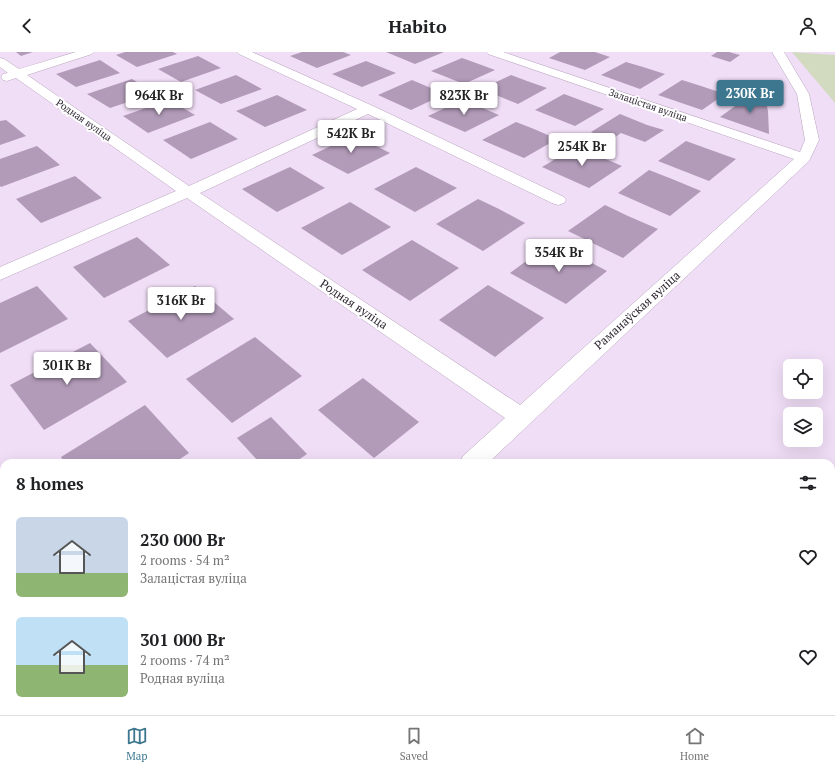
<!DOCTYPE html>
<meta charset="utf-8">
<style>
body{margin:0;font-family:"PT Serif",serif;background:#f2f2f2;color:#202124;height:100vh;display:flex;flex-direction:column;font-size:15px;white-space:nowrap}
*{box-sizing:border-box;margin:0}
p{font-size:13px;color:#757577}
.icon{flex:none;width:22px;height:22px;fill:none;stroke:currentColor;stroke-width:2;stroke-linecap:round;stroke-linejoin:round}
.map{position:relative;flex:1;overflow:hidden}
.panel{position:absolute;left:0px;top:407px;width:835px;height:256px;display:flex;flex-direction:column;background:#fff;border-radius:12px 12px 0 0;box-shadow:0 4px 16px #0002}
.panel>*{flex:none}
.controls{position:absolute;left:783px;top:307px;display:grid;gap:8px}
.controls a{display:grid;place-items:center;width:40px;height:40px;border-radius:6px;background:#fff;box-shadow:0 4px 16px #0002;font-size:20px}
.price{position:absolute;translate:-50% -34px;padding:0 9px;border-radius:4px;background:#fff;color:#222;font-size:13px;line-height:26px;filter:drop-shadow(0 1px 2px #0008)}
.price::after{content:'';position:absolute;left:50%;top:24px;width:12px;height:9px;margin-left:-6px;background:inherit;clip-path:polygon(0 0,100% 0,50% 100%)}
.price.current{background:#3c778f;color:#fff}
ul{padding:0;list-style:none}
li{display:flex;align-items:center;gap:12px;height:100px;padding:0 16px}
li span{display:grid;place-items:center;flex:none;width:112px;height:80px;border-radius:6px;color:#555}
li>.icon{margin-inline-start:auto}
span .icon{width:48px;height:48px;fill:#fffc;stroke-width:1}
li b{font-size:17px}
h2{display:flex;justify-content:space-between;align-items:center;height:48px;padding:0 16px;font-size:17px}
header{display:flex;justify-content:space-between;align-items:center;height:52px;padding:0 16px;background:#fff;font-size:18px;font-weight:700}
.dock{display:flex;justify-content:space-around;align-items:center;height:56px;border-top:1px solid #e0e0e0;background:#fff;font-size:11px;color:#757577}
.dock a{display:grid;justify-items:center;gap:2px}
.dock .current{color:#3c778f}
.map>svg:first-child{display:block}
</style>
<header><svg class="icon" aria-label="back" viewBox="0 0 24 24"><path d="M15 5l-7 7 7 7"/></svg>Habito<svg class="icon" aria-label="person" viewBox="0 0 24 24"><circle cx="12" cy="8" r="4"/><path d="M4 21q1-7 8-7t8 7"/></svg></header>
<div class="map">
<svg width="835" height="663" viewBox="0 0 835 663">
<rect width="100%" height="100%" fill="#f0ddf6"/>
<!-- green -->
<polygon fill="#d2dbc0" points="792,0 835,3 835,51"/>
<!-- building -->
<g fill="#b29bb9">
<polygon points="16,0 33,0 21,4"/>
<polygon points="125,0 173,0 177,2 137,15 116,3"/>
<polygon points="302,0 343,0 351,3 317,16 290,4"/>
<polygon points="386,0 444,0 415,12"/>
<polygon points="560,0 595,0 610,5 585,18 549,6"/>
<polygon points="717,0 729,0 740,3 730,10 711,4"/>
<polygon points="198,4 221,16 181,30 158,17"/>
<polygon points="462,6 476,11 495,18 464,32 431,19"/>
<polygon points="100,8 120,21 76,35 56,22"/>
<polygon points="366,9 396,21 362,35 332,22"/>
<polygon points="626,10 643,15 665,22 640,37 601,23"/>
<polygon points="236,23 262,37 221,52 195,38"/>
<polygon points="511,23 527,29 547,36 518,52 481,37"/>
<polygon points="132,27 155,41 110,56 87,42"/>
<polygon points="412,28 445,42 411,58 378,43"/>
<polygon points="682,28 701,34 725,42 702,58 658,43"/>
<polygon points="564,42 604,57 575,74 535,58"/>
<polygon points="277,43 307,58 265,75 236,59"/>
<polygon points="749,44 766,50 768,59 769,82 720,65"/>
<polygon points="169,48 195,63 148,81 123,64"/>
<polygon points="462,48 478,54 499,63 465,80 428,64"/>
<polygon points="620,62 647,73 664,78 645,90 621,81 611,88 591,80"/>
<polygon points="6,68 15,75 26,84 0,93 0,69"/>
<polygon points="210,70 238,87 191,107 163,88"/>
<polygon points="516,70 534,77 557,87 524,106 482,88"/>
<polygon points="354,83 390,101 348,122 312,103"/>
<polygon points="686,89 708,97 736,107 709,129 658,109"/>
<polygon points="37,94 60,113 1,135 0,134 0,107"/>
<polygon points="576,95 596,103 622,114 589,136 542,115"/>
<polygon points="290,115 325,136 277,160 242,137"/>
<polygon points="416,115 457,136 415,160 374,137"/>
<polygon points="649,118 672,127 701,139 670,164 618,141"/>
<polygon points="75,124 102,146 41,171 16,147"/>
<polygon points="478,147 499,157 525,171 483,199 436,172"/>
<polygon points="350,150 391,175 342,203 301,176"/>
<polygon points="605,153 628,164 658,177 623,206 568,179"/>
<polygon points="137,185 170,213 104,246 73,215"/>
<polygon points="412,188 459,216 410,249 362,218"/>
<polygon points="552,190 607,219 566,252 510,221"/>
<polygon points="488,233 544,266 495,305 439,268"/>
<polygon points="37,234 68,267 0,301 0,251"/>
<polygon points="195,234 234,267 167,306 128,269"/>
<polygon points="255,285 302,324 232,371 186,327"/>
<polygon points="90,291 127,330 44,378 10,333"/>
<polygon points="363,326 419,370 374,406 318,358"/>
<polygon points="145,353 189,401 174,411 65,411 61,405"/>
<polygon points="271,365 307,402 294,411 260,411 237,386"/>
<polygon points="4,635 4,659 22,659 24,663 0,663 0,638"/>
</g>
<g fill="none" stroke-linecap="round" stroke-linejoin="round">
<defs>
<g id="minor">
<polygon points="76,0 94,0 92,2 27,23 189,134 357,57 239,2 237,0 252,0 373,54 564,145 566,148 564,151 558,153 552,151 368,62 200,141 520,353 794,107 488,2 486,0 503,0 800,100 805,88 797,42 772,0 784,0 809,42 819,88 809,109 488,411 460,411 463,404 505,366 187,146 0,228 0,215 176,139 16,26 7,29 3,28 1,25 3,22 8,21 0,15 0,6 4,7 19,17"/>
<polygon points="0,442 4,443 4,471 0,469"/>
<polygon points="187,659 222,659 221,663 186,663"/>
</g>
</defs>
<!-- minor casing -->
<use href="#minor" stroke="#b8a6be" stroke-width="1"/>
<!-- minor -->
<use href="#minor" fill="#fff" fill-rule="evenodd"/>
</g>
<g text-anchor="middle" dominant-baseline="central" stroke-width="4" stroke-linejoin="round" paint-order="stroke">
<!-- far-street labels -->
<g font-size="10" fill="#2f2731" stroke="#fff">
<text transform="translate(648 53) rotate(19)">Залацістая вуліца</text>
<text transform="translate(84 68) rotate(35)">Родная вуліца</text>
</g>
<!-- street labels -->
<g font-size="12" fill="#2f2731" stroke="#fff">
<text transform="translate(354 252) rotate(34)">Родная вуліца</text>
<text transform="translate(637 258) rotate(-42)">Раманаўская вуліца</text>
</g>
</g>
</svg>
<div class="controls">
<a><svg class="icon" aria-label="locate" viewBox="0 0 24 24"><circle cx="12" cy="12" r="6"/><path d="M12 2v4M12 18v4M2 12h4M18 12h4"/></svg></a>
<a><svg class="icon" aria-label="layers" viewBox="0 0 24 24"><path d="M12 4l9 5-9 5-9-5zM3 14l9 5 9-5"/></svg></a>
</div>
<b class="price current" style="left:750px;top:62px">230K Br</b>
<b class="price" style="left:159px;top:64px">964K Br</b>
<b class="price" style="left:464px;top:64px">823K Br</b>
<b class="price" style="left:351px;top:102px">542K Br</b>
<b class="price" style="left:582px;top:115px">254K Br</b>
<b class="price" style="left:559px;top:221px">354K Br</b>
<b class="price" style="left:181px;top:269px">316K Br</b>
<b class="price" style="left:67px;top:334px">301K Br</b>
<section class="panel">
<h2>8 homes<svg class="icon" aria-label="filters" viewBox="0 0 24 24"><path d="M4 7h16M4 17h16"/><circle cx="9" cy="7" r="2"/><circle cx="15" cy="17" r="2"/></svg></h2>
<ul>
<li><span style="background:linear-gradient(#c9d6e8 70%,#8fb573 0)"><svg class="icon" aria-label="home" viewBox="0 0 24 24"><path d="M3 11l9-7 9 7M6 9v11h12V9"/></svg></span><div><b>230 000 Br</b><p>2 rooms · 54 m²</p><p>Залацістая вуліца</p></div><svg class="icon" aria-label="heart" viewBox="0 0 24 24"><path d="M12 20l-8-8c-3-5 5-10 8-4 3-6 11-1 8 4z"/></svg></li>
<li><span style="background:linear-gradient(#bfe0f5 60%,#8fb573 0)"><svg class="icon" aria-label="home" viewBox="0 0 24 24"><path d="M3 11l9-7 9 7M6 9v11h12V9"/></svg></span><div><b>301 000 Br</b><p>2 rooms · 74 m²</p><p>Родная вуліца</p></div><svg class="icon" aria-label="heart" viewBox="0 0 24 24"><path d="M12 20l-8-8c-3-5 5-10 8-4 3-6 11-1 8 4z"/></svg></li>
</ul>
</section>
</div>
<nav class="dock">
<a class="current"><svg class="icon" aria-label="map" viewBox="0 0 24 24"><path d="M3 6l6-2 6 2 6-2v14l-6 2-6-2-6 2zM9 4v14M15 6v14"/></svg>Map</a>
<a><svg class="icon" aria-label="saved" viewBox="0 0 24 24"><path d="M7 4h10v16l-5-4-5 4z"/></svg>Saved</a>
<a><svg class="icon" aria-label="home" viewBox="0 0 24 24"><path d="M3 11l9-7 9 7M6 9v11h12V9"/></svg>Home</a>
</nav>
